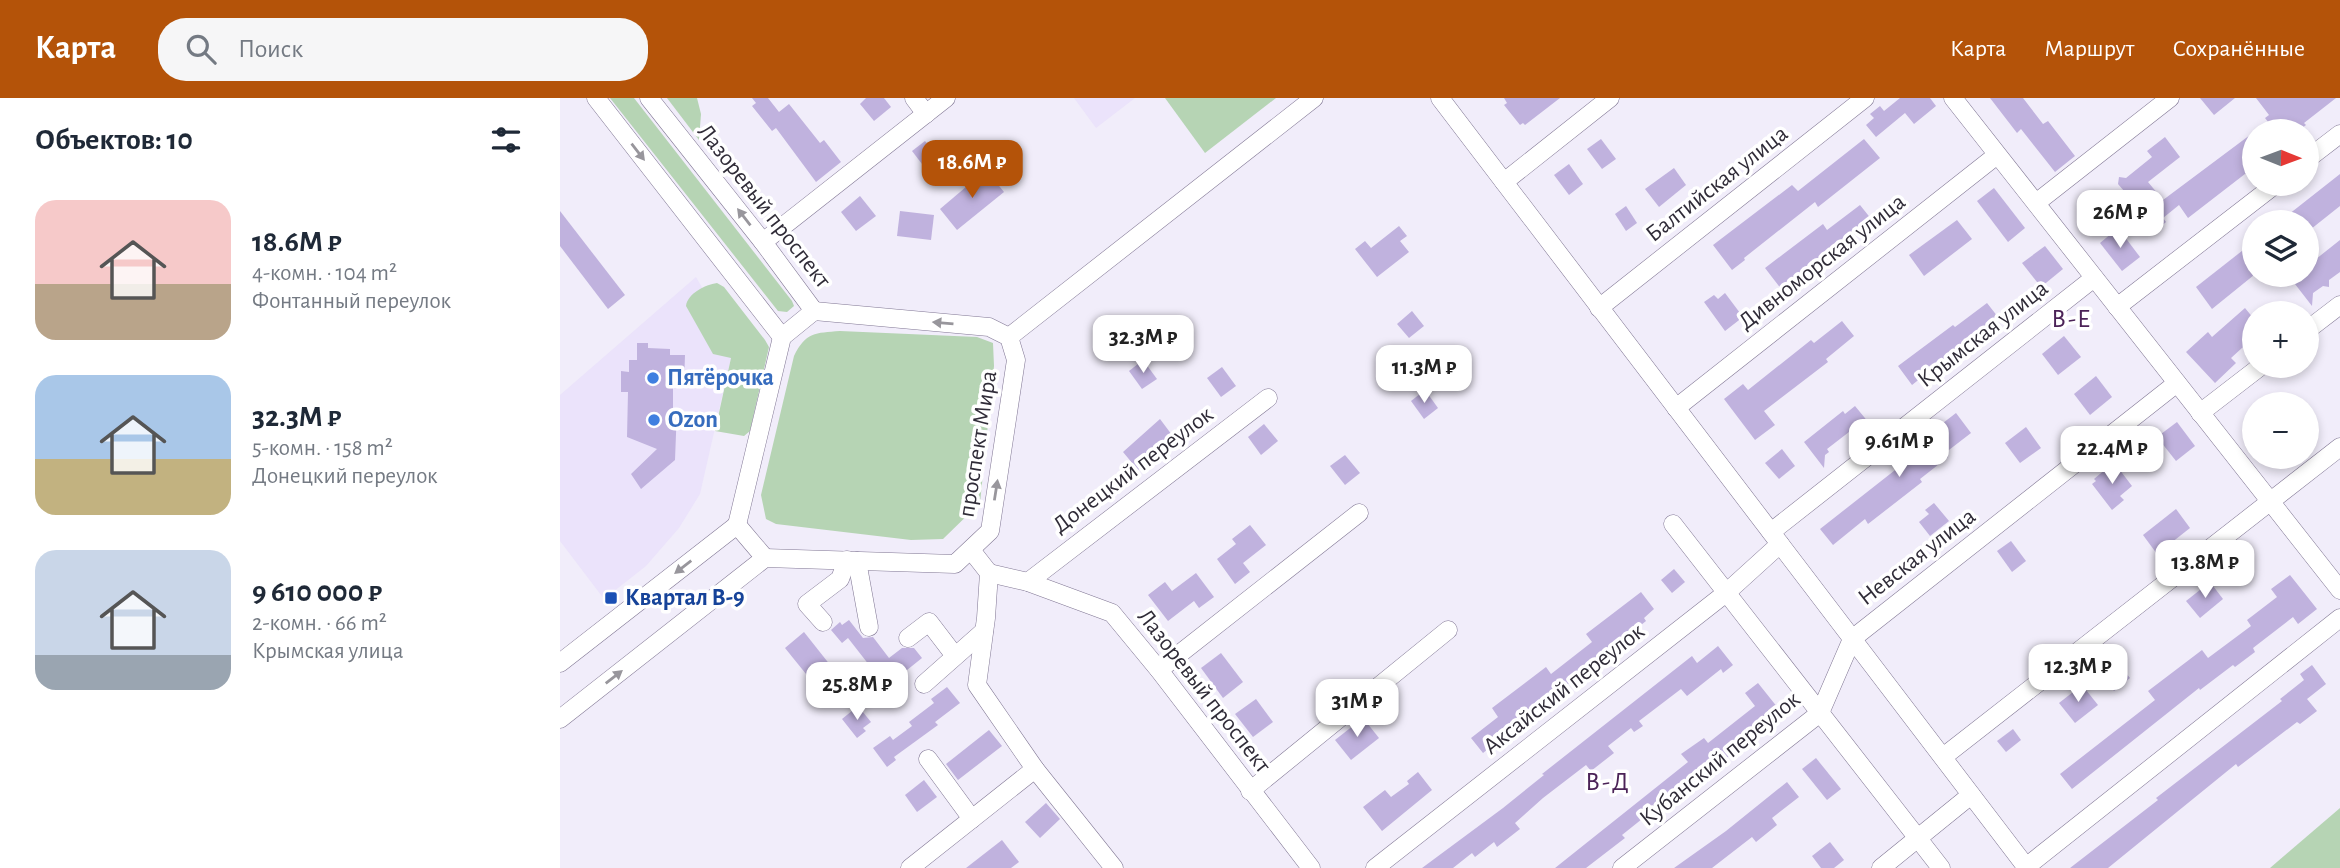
<!DOCTYPE html>
<html lang="ru">
<meta charset="utf-8">
<style>
body{margin:0;font-family:"Alegreya Sans",sans-serif;background:#f6f6f7;color:#1f2937;height:100vh;display:flex;flex-direction:column;font-size:26px;white-space:nowrap}
*{box-sizing:border-box;margin:0}
p{font-size:23px;color:#747a83}
.icon{flex:none;width:38px;height:38px;fill:none;stroke:currentColor;stroke-width:2;stroke-linecap:round;stroke-linejoin:round}
.map{position:relative;flex:1;overflow:hidden}
.sheet{display:flex;flex-direction:column;background:#fff;width:560px}
.sheet>*{flex:none}
.needle{width:46px;rotate:91deg}
.controls{position:absolute;left:1682px;top:21px;display:grid;gap:14px}
.controls a{display:grid;place-items:center;width:77px;height:77px;border-radius:50%;background:#fff;box-shadow:0 4px 10px #0003;font-size:35px}
.price{position:absolute;translate:-50% -60px;padding:0 16px;border-radius:14px;background:#fff;color:#222;font-size:23px;line-height:46px;filter:drop-shadow(0 2px 4px #0008)}
.price::after{content:'';position:absolute;left:50%;top:42px;width:21px;height:16px;margin-left:-10px;background:inherit;clip-path:polygon(0 0,100% 0,50% 100%)}
.price.active{background:#b45309;color:#fff}
ul{padding:0;list-style:none}
li{display:flex;align-items:center;gap:21px;height:175px;padding:0 35px}
li span{display:grid;place-items:center;flex:none;width:196px;height:140px;border-radius:21px;color:#555}
li>.icon{margin-inline-start:auto}
span .icon{width:84px;height:84px;fill:#fffc;stroke-width:1}
li b{font-size:30px}
h2{display:flex;justify-content:space-between;align-items:center;height:84px;padding:0 35px;font-size:30px}
header{display:flex;align-items:center;gap:42px;box-sizing:border-box;height:98px;padding:0 35px;background:#b45309;color:#fff}
header strong{font-size:33px}
nav{display:flex;gap:38px;margin-inline-start:auto;font-size:24px}
.search{width:490px;height:63px;background:#f6f6f7;display:flex;align-items:center;gap:18px;box-sizing:border-box;padding:0 24px;border-radius:28px;color:#747a83;font-size:26px}
main{display:flex;flex:1;min-height:0}
.map>svg:first-child{display:block}
</style>
<header>
<strong>Карта</strong>
<div class="search"><svg class="icon" aria-label="search" viewBox="0 0 24 24"><circle cx="10" cy="10" r="6"/><path d="M15 15l6 6"/></svg>Поиск</div>
<nav><a>Карта</a><a>Маршрут</a><a>Сохранённые</a></nav>
</header>
<main>
<section class="sheet">
<h2>Объектов: 10<svg class="icon" aria-label="filters" viewBox="0 0 24 24"><path d="M4 7h16M4 17h16"/><circle cx="9" cy="7" r="2"/><circle cx="15" cy="17" r="2"/></svg></h2>
<ul>
<li><span style="background:linear-gradient(#f6c9c9 60%,#b9a48a 0)"><svg class="icon" aria-label="home" viewBox="0 0 24 24"><path d="M3 11l9-7 9 7M6 9v11h12V9"/></svg></span><div><b>18.6M ₽</b><p>4-комн. · 104 m²</p><p>Фонтанный переулок</p></div></li>
<li><span style="background:linear-gradient(#a9c7e8 60%,#c2b280 0)"><svg class="icon" aria-label="home" viewBox="0 0 24 24"><path d="M3 11l9-7 9 7M6 9v11h12V9"/></svg></span><div><b>32.3M ₽</b><p>5-комн. · 158 m²</p><p>Донецкий переулок</p></div></li>
<li><span style="background:linear-gradient(#c9d6e8 75%,#9aa5b1 0)"><svg class="icon" aria-label="home" viewBox="0 0 24 24"><path d="M3 11l9-7 9 7M6 9v11h12V9"/></svg></span><div><b>9 610 000 ₽</b><p>2-комн. · 66 m²</p><p>Крымская улица</p></div></li>
</ul>
</section>
<div class="map">
<svg width="1780" height="770" viewBox="0 0 1780 770">
<rect width="100%" height="100%" fill="#f1edfa"/>
<!-- built -->
<g fill="#ebe3fb">
<polygon points="514,0 575,0 536,30"/>
<polygon points="136,179 163,226 171,260 140,396 119,430 86,468 44,501 0,443 0,297"/>
</g>
<!-- green -->
<g fill="#b6d4b4">
<polygon points="50,0 74,0 232,203 234,208 227,214 218,213"/>
<polygon points="107,0 137,0 141,16 139,42"/>
<polygon points="605,0 716,0 645,55"/>
<path d="M157,185l7,4 41,53 4,7 -19,84 -6,5 -29,-5 16,-73 -18,-4 -27,-48c2,-13 19,-21 31,-23z"/>
<path d="M280,233l137,6 16,6 1,23 -14,137 -37,36 -32,1 -135,-16 -10,-5 -5,-24 33,-139c12,-24 21,-23 46,-25z"/>
<polygon points="1780,710 1780,770 1710,770"/>
</g>
<!-- building -->
<g fill="#c0b2de">
<polygon points="192,0 208,0 219,14 229,6 260,45 264,42 281,64 256,84 216,30 212,33 192,8 196,5"/>
<polygon points="306,0 324,0 331,9 314,23 300,6"/>
<polygon points="944,0 1000,0 965,27 963,25 960,27 944,7 947,5"/>
<polygon points="1340,0 1370,0 1376,8 1354,26 1345,15 1316,39 1306,27 1314,20 1310,16 1320,8 1324,13"/>
<polygon points="1430,0 1463,0 1483,26 1488,23 1515,58 1495,74 1461,31 1457,35"/>
<polygon points="1640,0 1675,0 1654,17"/>
<polygon points="1696,0 1776,0 1744,25 1746,27 1738,33 1715,33 1705,20 1709,17"/>
<polygon points="1694,34 1694,69 1628,120 1619,107 1603,120 1606,124 1593,135 1579,119 1595,106 1566,101 1563,97 1564,93 1558,86 1559,79 1566,80 1592,59 1587,53 1605,39 1620,59 1588,84 1603,102"/>
<polygon points="1041,41 1056,61 1042,71 1027,51"/>
<polygon points="1304,41 1320,60 1258,109 1255,104 1184,160 1185,162 1172,172 1153,147 1232,87 1238,93"/>
<polygon points="365,43 375,55 362,66 352,53"/>
<polygon points="1009,66 1023,86 1009,97 994,77"/>
<polygon points="1114,70 1126,87 1099,109 1085,91"/>
<polygon points="426,72 444,94 397,132 380,111"/>
<polygon points="1780,76 1780,108 1746,135 1746,124 1719,124"/>
<polygon points="1434,90 1465,130 1448,144 1417,103"/>
<polygon points="300,98 316,118 296,133 281,114"/>
<polygon points="1300,107 1316,127 1305,135 1302,131 1222,192 1205,170 1263,126 1267,132"/>
<polygon points="1066,108 1077,125 1066,133 1055,116"/>
<polygon points="0,113 65,197 48,211 0,148"/>
<polygon points="340,113 374,117 371,142 337,138"/>
<polygon points="1397,122 1412,141 1364,178 1349,157"/>
<polygon points="839,128 847,138 840,143 849,154 817,179 795,151 805,143 811,150"/>
<polygon points="1558,130 1580,159 1562,173 1540,145"/>
<polygon points="1780,142 1780,174 1769,182 1769,189 1763,188 1753,195 1752,208 1728,177 1746,177 1746,169"/>
<polygon points="1485,148 1503,171 1481,189 1462,165"/>
<polygon points="1687,149 1691,149 1694,153 1694,177 1652,211 1636,189"/>
<polygon points="1165,195 1183,219 1165,233 1144,204 1154,197 1158,201"/>
<polygon points="1427,205 1438,219 1352,287 1338,268 1393,227 1395,229"/>
<polygon points="1685,210 1694,221 1694,239 1671,260 1676,265 1655,285 1626,254 1648,234 1652,239"/>
<polygon points="852,213 864,228 849,240 837,226"/>
<polygon points="1282,223 1294,238 1266,261 1268,264 1204,313 1215,327 1195,342 1164,301 1183,286 1188,292 1251,242 1254,245"/>
<polygon points="1504,238 1521,259 1498,277 1482,256"/>
<polygon points="77,245 88,245 88,250 110,251 110,257 125,257 124,287 113,287 113,310 117,310 115,362 81,391 71,376 97,351 67,339 68,294 61,294 61,273 69,274 69,262 77,262"/>
<polygon points="583,262 597,281 582,291 569,273"/>
<polygon points="662,269 676,288 661,299 647,280"/>
<polygon points="1536,278 1552,299 1530,317 1514,296"/>
<polygon points="865,292 878,310 864,321 851,303"/>
<polygon points="1295,308 1309,325 1293,338 1289,334 1267,351 1269,354 1265,357 1264,370 1244,344 1283,313 1285,316"/>
<polygon points="1396,315 1411,335 1385,355 1388,359 1360,381 1362,384 1308,426 1305,421 1273,447 1260,431 1353,358 1348,352"/>
<polygon points="600,321 612,337 593,352 597,357 578,372 563,354"/>
<polygon points="1617,324 1635,348 1616,363 1597,339"/>
<polygon points="704,326 718,343 701,357 688,339"/>
<polygon points="1466,329 1481,350 1460,365 1445,345"/>
<polygon points="1222,351 1235,368 1219,381 1205,365"/>
<polygon points="785,357 800,375 785,387 770,368"/>
<polygon points="1556,367 1572,388 1560,398 1564,402 1552,412 1532,386 1536,383 1534,381 1547,370 1549,373"/>
<polygon points="1374,405 1389,423 1370,438 1359,424 1369,416 1365,412"/>
<polygon points="1616,411 1630,430 1597,456 1583,437"/>
<polygon points="690,427 706,447 683,465 690,474 675,486 657,461 676,446 672,441"/>
<polygon points="1451,443 1466,463 1452,474 1437,453"/>
<polygon points="1114,471 1125,484 1112,495 1101,482"/>
<polygon points="636,475 654,499 639,510 634,503 608,523 588,497 605,484 612,493"/>
<polygon points="1730,477 1757,511 1738,526 1733,519 1693,550 1695,554 1675,569 1673,567 1640,592 1639,590 1512,691 1500,676 1595,602 1588,593 1642,552 1648,560 1691,528 1687,522 1717,499 1711,491"/>
<polygon points="1650,484 1663,501 1640,520 1626,503"/>
<polygon points="1081,494 1094,511 1084,520 1086,523 923,655 911,640 938,619 932,610 986,569 991,576 1032,544 1026,536"/>
<polygon points="289,522 303,540 313,539 329,560 342,550 354,550 362,560 332,584 334,587 318,599 303,581 313,572 288,540 282,545 271,532 280,524 282,527"/>
<polygon points="244,534 282,582 263,597 225,550"/>
<polygon points="1158,548 1173,567 1163,575 1161,571 1127,598 1121,591 1079,623 1083,628 1074,634 1071,630 1048,648 1054,655 1031,673 1026,667 983,700 955,725 960,731 937,749 934,744 915,759 912,755 893,770 862,770 943,710 984,677 982,676 1132,558 1137,565"/>
<polygon points="661,555 683,584 663,600 641,570"/>
<polygon points="1556,563 1570,580 1554,593 1540,576"/>
<polygon points="1752,567 1766,586 1747,601 1757,613 1740,626 1737,624 1678,669 1676,666 1548,770 1510,770 1598,702 1596,700 1722,603 1720,601 1744,582 1740,576"/>
<polygon points="1198,585 1222,615 1176,653 1151,672 1149,670 1097,711 1105,722 1094,719 1090,722 1082,721 1062,737 1065,740 1026,770 995,770 1128,664 1121,656 1144,640 1148,645 1195,608 1185,595"/>
<polygon points="1522,587 1538,607 1515,625 1499,605"/>
<polygon points="387,589 400,605 375,624 378,627 334,659 336,662 327,669 313,650 330,638 333,642 352,628 349,624 374,605 371,601"/>
<polygon points="696,601 713,624 693,639 675,616"/>
<polygon points="298,608 311,624 303,630 306,633 297,640 282,621"/>
<polygon points="803,620 819,640 791,662 775,642"/>
<polygon points="1453,631 1461,642 1446,654 1437,643"/>
<polygon points="429,632 442,648 398,682 386,666"/>
<polygon points="1256,660 1281,691 1267,702 1242,671"/>
<polygon points="858,674 872,692 822,733 803,709 825,692 831,699 849,686 847,683"/>
<polygon points="364,682 377,699 357,714 345,697"/>
<polygon points="1227,684 1239,699 1212,720 1217,727 1196,744 1192,739 1152,770 1114,770 1166,733"/>
<polygon points="486,705 500,721 480,740 465,724"/>
<polygon points="442,742 459,764 451,770 406,770"/>
<polygon points="1270,744 1284,762 1274,770 1261,770 1252,758"/>
</g>
<g fill="none" stroke-linecap="round" stroke-linejoin="round">
<defs>
<g id="minor">
<polyline points="36,0 222,239"/>
<polyline points="89,0 203,144 254,213"/>
<polyline points="354,0 366,16"/>
<polyline points="880,0 1467,770"/>
<polyline points="1393,0 1780,492"/>
<polyline points="1746,62 1780,36"/>
<polyline points="944,84 1050,0"/>
<polyline points="1476,105 1610,0"/>
<polyline points="203,144 386,0"/>
<polyline points="1557,209 1716,86"/>
<polyline points="1039,210 1305,0"/>
<polyline points="1746,233 1780,207"/>
<polyline points="449,239 754,0"/>
<polyline points="1116,310 1437,57"/>
<polyline points="1640,315 1701,268"/>
<polyline points="1113,426 1381,770"/>
<polyline points="177,427 222,239 254,213"/>
<polyline points="177,427 205,460"/>
<polyline points="1211,434 1534,180"/>
<polyline points="411,452 429,475 426,520 417,587 475,671 554,770"/>
<polyline points="297,463 309,529"/>
<polyline points="429,475 468,484 552,515 599,572 751,770"/>
<polyline points="468,484 708,300"/>
<polyline points="263,524 247,506 280,481 287,462"/>
<polyline points="348,540 369,524 395,558"/>
<polyline points="0,565 177,427"/>
<polyline points="599,572 799,415"/>
<polyline points="364,586 424,533"/>
<polyline points="0,621 205,460 395,466 430,433 456,262 449,239 429,229 254,213"/>
<polyline points="1383,659 1780,349"/>
<polyline points="368,661 412,721"/>
<polyline points="690,693 888,532"/>
<polyline points="1466,769 1780,520"/>
<polyline points="350,770 475,671"/>
<polyline points="815,770 1166,495 1220,446"/>
<polyline points="1062,770 1260,615 1292,541 1617,285"/>
<polyline points="1321,770 1411,697"/>
</g>
</defs>
<!-- minor casing -->
<use href="#minor" stroke="#817794" stroke-width="19"/>
<!-- minor -->
<use href="#minor" stroke="#fff" stroke-width="18"/>
</g>
<!-- one-way arrows -->
<defs><path id="oneway-solid" d="M-6-.8H1V-3.2L6.5 0L1 3.2V.8H-6Z" transform="scale(1.75)"/></defs>
<g fill="#98969c">
<use href="#oneway-solid" transform="translate(78 54) rotate(52)"/>
<use href="#oneway-solid" transform="translate(184 119) rotate(-128)"/>
<use href="#oneway-solid" transform="translate(383 225) rotate(-175)"/>
<use href="#oneway-solid" transform="translate(436 392) rotate(-81)"/>
<use href="#oneway-solid" transform="translate(123 469) rotate(142)"/>
<use href="#oneway-solid" transform="translate(54 579) rotate(-38)"/>
</g>
<!-- markers -->
<g fill="#3f7fe0" stroke="#fff" stroke-width="2.5">
<circle cx="93" cy="280" r="7"/>
<circle cx="94" cy="322" r="7"/>
</g>
<rect fill="#1a4fb4" stroke="#fff" stroke-width="2.5" x="44" y="493" width="14" height="14" rx="3.5"/>
<g text-anchor="middle" dominant-baseline="central" stroke-width="7" stroke-linejoin="round" paint-order="stroke">
<!-- street labels -->
<g font-size="24" fill="#302c38" stroke="#fff">
<text transform="translate(1157 86) rotate(-38)">Балтийская улица</text>
<text transform="translate(204 108) rotate(52)">Лазоревый проспект</text>
<text transform="translate(1262 164) rotate(-38)">Дивноморская улица</text>
<text transform="translate(1423 236) rotate(-38)">Крымская улица</text>
<text transform="translate(418 346) rotate(-81)">проспект Мира</text>
<text transform="translate(573 372) rotate(-37)">Донецкий переулок</text>
<text transform="translate(1357 459) rotate(-38)">Невская улица</text>
<text transform="translate(1004 591) rotate(-38)">Аксайский переулок</text>
<text transform="translate(644 593) rotate(52)">Лазоревый проспект</text>
<text transform="translate(1160 661) rotate(-39)">Кубанский переулок</text>
</g>
<!-- shop labels -->
<g font-size="24" font-weight="bold" fill="#366cbe" stroke="#fff" text-anchor="start">
<text x="107" y="280">Пятёрочка</text>
<text x="108" y="322">Ozon</text>
</g>
<!-- transit labels -->
<g font-size="24" font-weight="bold" fill="#164399" stroke="#fff" text-anchor="start">
<text x="65" y="500">Квартал В-9</text>
</g>
<!-- neighbourhood labels -->
<g font-size="26" letter-spacing="2" fill="#4b2257" stroke="#fff">
<text x="1512" y="221">В-Е</text>
<text x="1048" y="684">В-Д</text>
</g>
</g>
</svg>
<div class="controls">
<a><svg class="needle" viewBox="-14 -14 28 28"><path d="M0-13l5 13h-10z" fill="#e53935"/><path d="M0 13l5-13h-10z" fill="#747a83"/></svg></a>
<a><svg class="icon" aria-label="layers" viewBox="0 0 24 24"><path d="M12 4l9 5-9 5-9-5zM3 14l9 5 9-5"/></svg></a>
<a>+</a>
<a>−</a>
</div>
<b class="price active" style="left:412px;top:102px">18.6M ₽</b>
<b class="price" style="left:1560px;top:152px">26M ₽</b>
<b class="price" style="left:583px;top:277px">32.3M ₽</b>
<b class="price" style="left:864px;top:307px">11.3M ₽</b>
<b class="price" style="left:1339px;top:381px">9.61M ₽</b>
<b class="price" style="left:1552px;top:388px">22.4M ₽</b>
<b class="price" style="left:1645px;top:502px">13.8M ₽</b>
<b class="price" style="left:1518px;top:606px">12.3M ₽</b>
<b class="price" style="left:297px;top:624px">25.8M ₽</b>
<b class="price" style="left:797px;top:641px">31M ₽</b>
</div>
</main>
